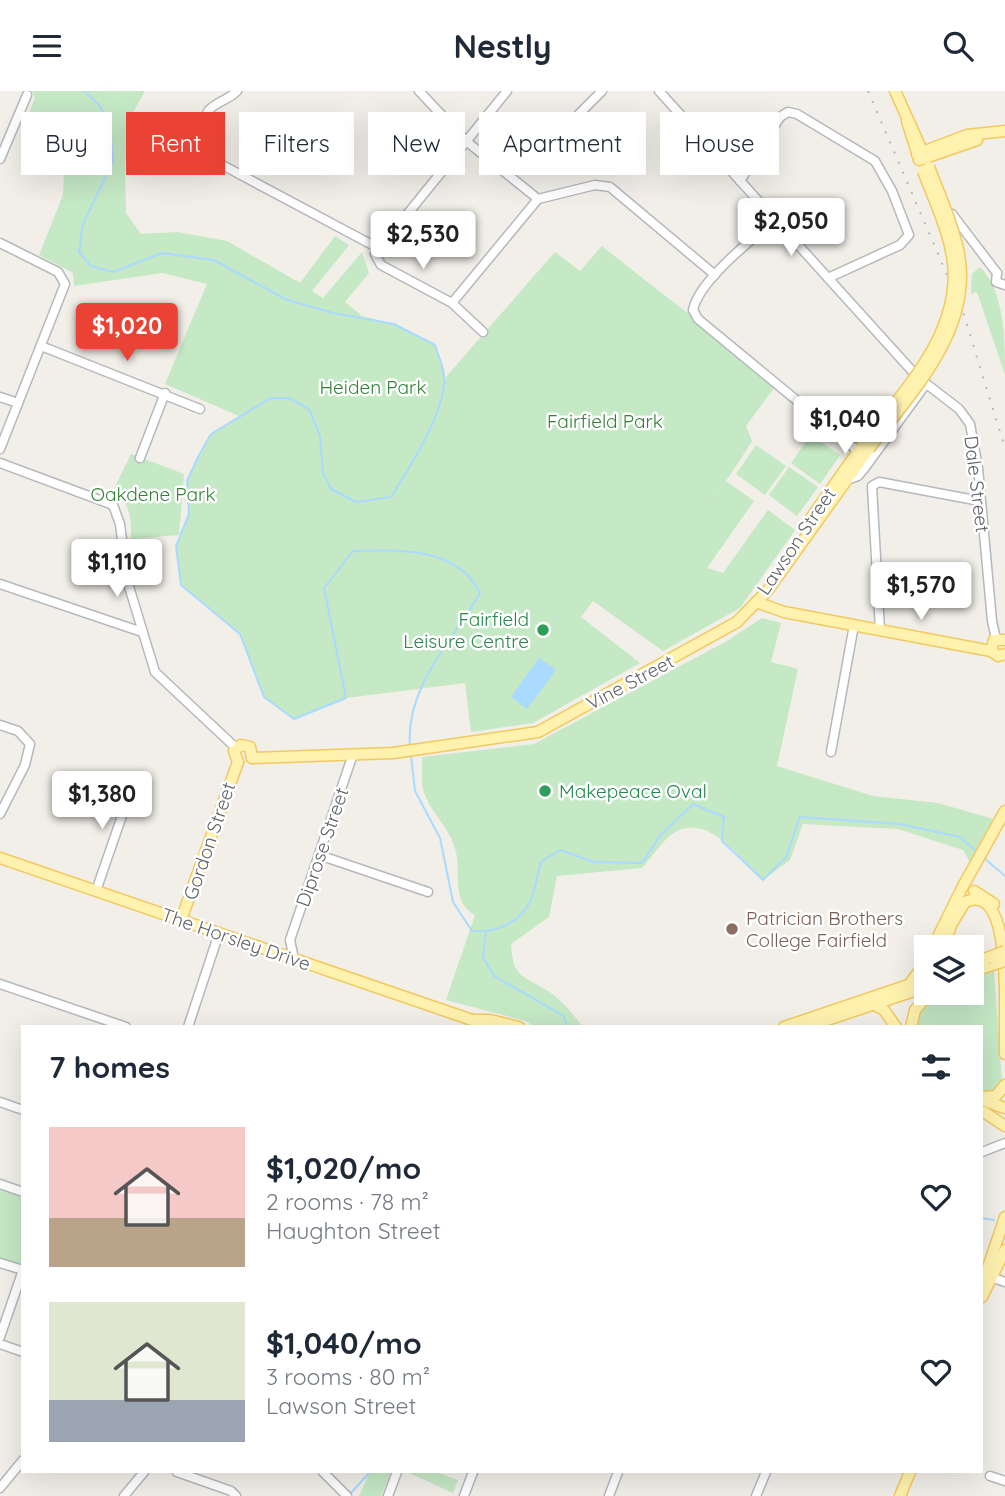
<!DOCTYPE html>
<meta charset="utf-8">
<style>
body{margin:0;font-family:Quicksand,sans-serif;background:#f6f6f7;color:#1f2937;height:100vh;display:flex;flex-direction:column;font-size:26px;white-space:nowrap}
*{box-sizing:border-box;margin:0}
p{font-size:23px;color:#747a83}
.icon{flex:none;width:38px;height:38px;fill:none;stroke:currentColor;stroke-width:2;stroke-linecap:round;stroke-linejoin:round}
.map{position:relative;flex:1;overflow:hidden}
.sheet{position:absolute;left:21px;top:934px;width:962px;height:448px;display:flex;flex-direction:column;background:#fff;border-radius:0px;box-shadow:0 7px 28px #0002}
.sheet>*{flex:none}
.hud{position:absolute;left:21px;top:21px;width:964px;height:63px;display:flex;gap:14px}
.fabs{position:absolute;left:914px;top:844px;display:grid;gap:14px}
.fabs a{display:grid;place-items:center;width:70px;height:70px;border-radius:0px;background:#fff;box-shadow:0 7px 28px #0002;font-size:35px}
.price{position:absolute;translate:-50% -60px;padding:0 16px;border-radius:7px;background:#fff;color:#222;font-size:23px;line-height:46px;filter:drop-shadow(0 2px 4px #0008)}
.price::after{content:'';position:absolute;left:50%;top:42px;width:21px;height:16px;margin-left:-10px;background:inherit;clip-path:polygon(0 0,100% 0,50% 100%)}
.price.active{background:#ea4335;color:#fff}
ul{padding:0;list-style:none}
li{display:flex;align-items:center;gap:21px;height:175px;padding:0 28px}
li span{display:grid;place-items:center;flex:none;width:196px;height:140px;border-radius:0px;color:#555}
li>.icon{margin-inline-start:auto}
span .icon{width:84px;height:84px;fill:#fffc;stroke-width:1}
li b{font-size:30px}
h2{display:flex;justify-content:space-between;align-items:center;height:84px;padding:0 28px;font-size:30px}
.tag{padding:0 24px;border-radius:0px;background:#fff;box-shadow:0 7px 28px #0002;font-size:24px;line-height:63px}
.tag.active{background:#ea4335;color:#fff}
header{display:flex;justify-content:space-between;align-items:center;height:91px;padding:0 28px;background:#fff;font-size:32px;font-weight:700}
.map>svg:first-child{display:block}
</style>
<header><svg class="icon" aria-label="menu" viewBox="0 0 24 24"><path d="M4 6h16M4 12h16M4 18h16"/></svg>Nestly<svg class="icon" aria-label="search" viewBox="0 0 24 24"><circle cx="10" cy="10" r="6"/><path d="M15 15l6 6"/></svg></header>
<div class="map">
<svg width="1005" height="1405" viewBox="0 0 1005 1405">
<rect width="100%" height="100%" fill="#f1efe8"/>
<!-- green -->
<g fill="#c5e8c5">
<path d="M32,0h113l-14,25 -6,50 1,47 15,21 36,-2 50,9 73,42 35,-47 14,9 -37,46 11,7 39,-46 7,21 -24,29 17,14 32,8 41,21 10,33 110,-126 25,19 22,-25c58,47 118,90 175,138l-31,42 6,15c-14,24 -30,45 -46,67l20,-27 28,20 -47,67 16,5 45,-63 27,20 -55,78 -77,43 -70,-50 -12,16 59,46 -107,60 -62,9 -6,-49 -119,15 -52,21 -30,-22 -24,-63 -59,-49 -5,-39 13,-32 -2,-33 24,-47 28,-18 -74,-32 42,-100 -45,-11 -88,13 -1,-13 -34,-18 24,-60 3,-62 -38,-18 7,-17z"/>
<path d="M980,176c25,25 25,73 25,108l-27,-80 -2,-3 -5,2 1,-20z"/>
<polygon points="811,344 840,364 820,393 791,372"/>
<polygon points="756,354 786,375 765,404 736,383"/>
<path d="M131,363l53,20 -5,61 -48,4c0,-19 0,-37 -18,-48z"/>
<polygon points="789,376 818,396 797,425 769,404"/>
<path d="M762,527l19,5 -10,39 27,7 -21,97 96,30 65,7 59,17 -24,48 -10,-18 -65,-21 -95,-5 -13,36 -27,20c-25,-23 -57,-71 -92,-45 -11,9 -20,23 -29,33l-85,8 -8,41 -38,27c2,34 11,31 37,47 14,9 25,23 35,36h-48l-9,-6 -80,-21 29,-85c-24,-13 -14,-41 -19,-63 -5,-24 -27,-40 -33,-63 -2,-10 -1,-21 -1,-32l112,-13 193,-103z"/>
<path d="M985,878l9,1 8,112c-5,7 -11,12 -20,10v-65h-68c8,-35 26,-35 57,-35v-18z"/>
<polygon points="0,1098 23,1106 21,1176 0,1169"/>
<polygon points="370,1381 391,1381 381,1405 359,1405"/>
<polygon points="407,1381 437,1381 458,1389 453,1402"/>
</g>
<!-- water -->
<polygon fill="#aadaff" points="539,567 556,579 527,618 511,606"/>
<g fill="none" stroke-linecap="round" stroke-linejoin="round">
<!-- stream -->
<g stroke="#aadaff" stroke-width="2">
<path d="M84,0l16,15 10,21 3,34 -30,63 -4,28 12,14 22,6 49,-19 52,7 71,39 48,14 61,11 41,21c3,10 9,22 9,32 3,33 -36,93 -53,120l-35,5 -25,-13 -8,-16 -3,-37 -11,-27 -20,-11h-18l-60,36 -13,23 -11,24 2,33 -13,32 5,39 59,49 24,63 30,22 52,-21 -22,-110 29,-37c45,-1 104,-5 127,42 -27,47 -75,94 -70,153"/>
<path d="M411,664l4,36 25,47 13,64 19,29c24,2 48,-8 59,-31 5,-11 6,-26 10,-38l19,-12 34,12 48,1 17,-26 34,-33 31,13 -2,24 41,39 23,-23 14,-40 100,7 60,13 17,15"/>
<polyline points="984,767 1005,785"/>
<polyline points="486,842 483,866 494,885 564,925 567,936"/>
<polyline points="982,1127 994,1129"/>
<polyline points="349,1404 370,1381"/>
</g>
<defs>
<g id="minor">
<path d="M237,0c-7,8 -21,11 -28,19 -8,9 -4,40 2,49l167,89"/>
<polyline points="419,0 466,50 538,108"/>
<polyline points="659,0 913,281"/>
<polyline points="579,23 602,0"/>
<polyline points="0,68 27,4"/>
<polyline points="740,90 780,26 788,21 797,23 875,70 892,100 909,144 900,154 828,187"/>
<polyline points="952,123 997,182"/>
<path d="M775,128c-23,21 -76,61 -82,91l5,9 160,132"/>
<polyline points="0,152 58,181 65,193 0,358"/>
<polyline points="997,182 996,191 1005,194"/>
<polyline points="452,212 538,108 595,94 610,96 715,184"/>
<polyline points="483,241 452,212 381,174 375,163 507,0"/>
<polyline points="41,255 200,318"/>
<polyline points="924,291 959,318 970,333 978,377 992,530 996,548"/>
<polyline points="0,306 18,312"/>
<polyline points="140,367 165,302"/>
<polyline points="0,372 113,414 120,433 127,489 155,581 236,657"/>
<polyline points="847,389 858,385 864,378 926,293"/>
<polyline points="0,493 142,541"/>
<polyline points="880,539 872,395 879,391 980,410"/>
<polyline points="0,634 18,640 30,653 25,674 0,723"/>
<polyline points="831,661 854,534"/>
<polyline points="319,764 428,801"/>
<polyline points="96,800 134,690"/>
<polyline points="294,868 290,849 353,663"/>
<polyline points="0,893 126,936"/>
<polyline points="188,936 219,842"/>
<polyline points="0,1011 23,1019"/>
<polyline points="982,1061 1005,1052"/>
<polyline points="0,1093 23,1101"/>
<polyline points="0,1172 23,1179"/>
<polyline points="994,1187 1005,1191"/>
<polyline points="0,1246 23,1179"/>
<polyline points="0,1253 23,1261"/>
<polyline points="177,1381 231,1400 236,1405"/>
<polyline points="323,1381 347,1405"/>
<polyline points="990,1385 1005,1390"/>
<polyline points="0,1397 23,1369"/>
<polyline points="124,1405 144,1381"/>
<polyline points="388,1405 397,1381"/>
<polyline points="464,1405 473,1381"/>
<polyline points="609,1405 618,1381"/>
<polyline points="756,1405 766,1381"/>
</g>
<g id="major">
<polyline points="895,0 925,66"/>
<polyline points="907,30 919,68"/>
<polyline points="917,63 967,44 1005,40"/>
<polyline points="919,69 977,49"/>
<polyline points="804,437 863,353"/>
<polyline points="756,511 784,521 991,560 998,565 1005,563"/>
<polyline points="991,560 994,549 1005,549"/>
<polyline points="252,667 393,662 538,641 737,531 768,499 869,358"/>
<polyline points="238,671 234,660 241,654 250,656 252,667"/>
<polyline points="0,767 472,929 486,936"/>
<polyline points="962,797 1005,720"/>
<polyline points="974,800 994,813"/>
<polyline points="181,829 238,671"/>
<polyline points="933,856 960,801"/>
<path d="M944,856l7,-22 14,-23c40,-18 39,67 40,88"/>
<polyline points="971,872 987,867"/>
<polyline points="971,881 995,873"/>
<polyline points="911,891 926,871"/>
<polyline points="1005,901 1005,963"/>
<polyline points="873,913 884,919 896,936"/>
<polyline points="473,929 490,929 519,936"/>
<polyline points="784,936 926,888"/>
<polyline points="806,936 926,896"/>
<polyline points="911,936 915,919 931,901"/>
<polyline points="982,1006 996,1005 1005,994"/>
<polyline points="982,1009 1005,1017"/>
<polyline points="984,1021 1005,1035"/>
<polyline points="982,1194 1005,1126"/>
<polyline points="982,1206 1005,1159"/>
<polyline points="900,1405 910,1381"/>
</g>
</defs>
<!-- minor casing -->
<use href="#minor" stroke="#b5b8bc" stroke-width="11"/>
<!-- major casing -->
<use href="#major" stroke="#f2c960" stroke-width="13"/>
<!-- minor -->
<use href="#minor" stroke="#fff" stroke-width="8"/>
<!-- major -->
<use href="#major" stroke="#fff2af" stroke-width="10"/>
<!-- rail -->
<polyline stroke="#b6b7b8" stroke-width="2" stroke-dasharray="2 9" stroke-linecap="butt" points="868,0 963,221 1005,357"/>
<defs>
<g id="major-bridge">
<path d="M863,353c40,-53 98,-109 90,-182 -4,-31 -19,-62 -30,-91"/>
<path d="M869,358c42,-57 104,-118 90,-195 -6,-30 -19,-58 -30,-87"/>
<polyline points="987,867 1005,860"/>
<polyline points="995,873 1005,870"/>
</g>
</defs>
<!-- major-bridge casing -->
<use href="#major-bridge" stroke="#f2c960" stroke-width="13" stroke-linecap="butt"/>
<!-- major-bridge -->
<use href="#major-bridge" stroke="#fff2af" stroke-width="10"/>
</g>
<!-- markers -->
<g fill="#2e9e5b" stroke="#fff" stroke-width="2.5">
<circle cx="543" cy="539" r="7"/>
<circle cx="545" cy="700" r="7"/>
</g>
<circle fill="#8d6e63" stroke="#fff" stroke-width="2.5" cx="732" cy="838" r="7"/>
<g text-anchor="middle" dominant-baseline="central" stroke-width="5" stroke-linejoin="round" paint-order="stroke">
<!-- park labels -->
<g font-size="19" fill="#348238" stroke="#fff">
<text x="373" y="296">Heiden Park</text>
<text x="605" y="330">Fairfield Park</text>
<text x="153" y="403">Oakdene Park</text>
</g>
<!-- street labels -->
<g font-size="19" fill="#5f6368" stroke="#fff">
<text transform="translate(977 393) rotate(83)">Dale Street</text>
<text transform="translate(796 450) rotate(-56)">Lawson Street</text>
<text transform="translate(630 591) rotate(-28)">Vine Street</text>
<text transform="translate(209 750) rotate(-71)">Gordon Street</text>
<text transform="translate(322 756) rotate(-71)">Diprose Street</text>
<text transform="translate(236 848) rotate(19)">The Horsley Drive</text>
</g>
<!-- leisure labels -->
<g font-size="19" fill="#27864d" stroke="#fff" text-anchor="end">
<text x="529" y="528">Fairfield<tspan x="529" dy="22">Leisure Centre</tspan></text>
<text x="559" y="700" text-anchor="start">Makepeace Oval</text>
</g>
<!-- education labels -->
<g font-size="19" fill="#785e54" stroke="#fff" text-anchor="start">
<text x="746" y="827">Patrician Brothers<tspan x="746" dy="22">College Fairfield</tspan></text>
</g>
</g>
</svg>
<div class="fabs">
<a><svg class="icon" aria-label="layers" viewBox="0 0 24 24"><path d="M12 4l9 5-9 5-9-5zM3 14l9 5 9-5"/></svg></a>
</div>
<b class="price" style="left:791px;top:167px">$2,050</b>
<b class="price" style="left:423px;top:180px">$2,530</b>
<b class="price active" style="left:127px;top:272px">$1,020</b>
<b class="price" style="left:845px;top:365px">$1,040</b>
<b class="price" style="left:117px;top:508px">$1,110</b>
<b class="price" style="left:921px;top:531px">$1,570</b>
<b class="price" style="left:102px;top:740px">$1,380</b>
<div class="hud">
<a class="tag">Buy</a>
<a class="tag active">Rent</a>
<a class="tag">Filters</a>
<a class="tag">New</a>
<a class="tag">Apartment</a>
<a class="tag">House</a>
</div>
<section class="sheet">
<h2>7 homes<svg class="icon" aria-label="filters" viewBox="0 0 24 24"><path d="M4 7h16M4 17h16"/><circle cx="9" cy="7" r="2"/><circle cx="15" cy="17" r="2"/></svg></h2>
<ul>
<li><span style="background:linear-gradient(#f6c9c9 65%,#b9a48a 0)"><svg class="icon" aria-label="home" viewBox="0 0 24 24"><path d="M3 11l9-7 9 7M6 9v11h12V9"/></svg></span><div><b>$1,020/mo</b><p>2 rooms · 78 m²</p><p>Haughton Street</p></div><svg class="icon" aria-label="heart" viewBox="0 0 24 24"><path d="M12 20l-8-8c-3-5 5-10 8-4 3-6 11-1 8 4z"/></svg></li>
<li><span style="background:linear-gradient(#dfe7d0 70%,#9aa5b1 0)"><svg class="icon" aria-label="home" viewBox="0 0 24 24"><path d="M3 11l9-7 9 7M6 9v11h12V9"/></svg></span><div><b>$1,040/mo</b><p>3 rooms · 80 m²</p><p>Lawson Street</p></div><svg class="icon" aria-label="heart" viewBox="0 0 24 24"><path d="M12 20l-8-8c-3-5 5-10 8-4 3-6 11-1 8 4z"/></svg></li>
</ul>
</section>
</div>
